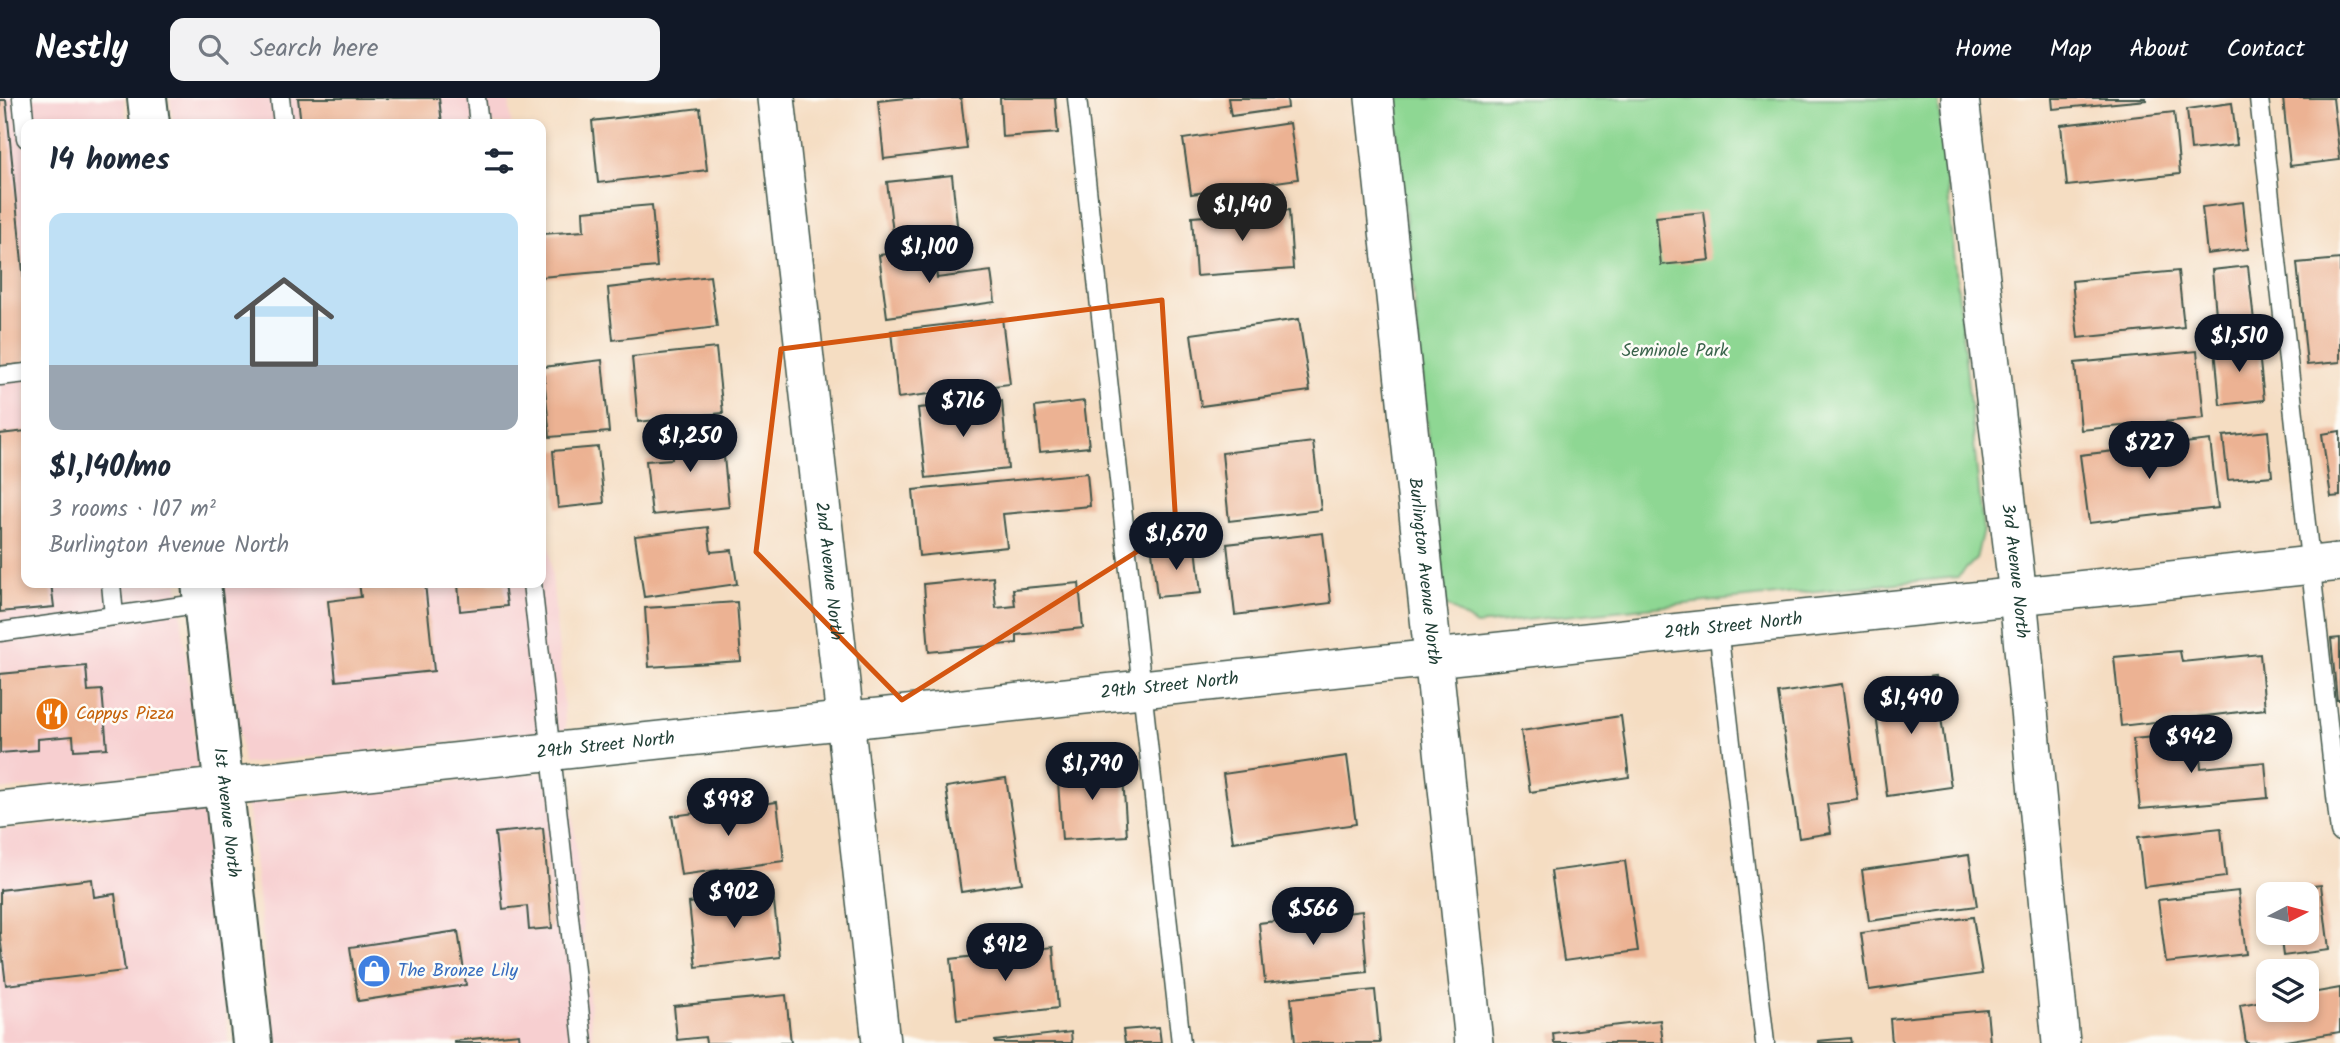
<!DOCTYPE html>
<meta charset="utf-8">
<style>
body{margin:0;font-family:Kalam,sans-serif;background:#f2f2f3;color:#1f2937;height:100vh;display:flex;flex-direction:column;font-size:26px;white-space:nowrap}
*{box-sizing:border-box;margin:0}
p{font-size:23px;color:#747a83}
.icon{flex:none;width:38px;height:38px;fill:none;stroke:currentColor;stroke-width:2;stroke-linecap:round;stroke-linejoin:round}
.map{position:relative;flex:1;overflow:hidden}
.sheet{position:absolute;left:21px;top:21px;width:525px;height:469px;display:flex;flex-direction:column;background:#fff;border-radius:14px;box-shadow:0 4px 10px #0003}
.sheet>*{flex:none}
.needle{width:46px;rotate:84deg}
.fabs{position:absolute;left:2256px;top:784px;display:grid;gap:14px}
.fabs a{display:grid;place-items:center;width:63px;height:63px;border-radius:14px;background:#fff;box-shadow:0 4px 10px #0003;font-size:35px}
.price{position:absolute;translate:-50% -60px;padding:0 16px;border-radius:24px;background:#111827;color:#fff;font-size:23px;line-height:46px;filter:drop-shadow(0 2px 4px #0008)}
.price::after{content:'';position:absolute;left:50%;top:42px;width:21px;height:16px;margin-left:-10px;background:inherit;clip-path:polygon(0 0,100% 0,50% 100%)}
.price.active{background:#222;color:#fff}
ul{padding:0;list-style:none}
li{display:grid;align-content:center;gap:14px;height:371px;padding:0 28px}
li+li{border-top:2px solid #e0e1e3}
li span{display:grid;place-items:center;height:217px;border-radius:14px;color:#555}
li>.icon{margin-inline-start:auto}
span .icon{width:126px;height:126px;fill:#fffc;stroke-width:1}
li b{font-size:30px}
h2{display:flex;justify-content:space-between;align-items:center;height:84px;padding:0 28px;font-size:30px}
header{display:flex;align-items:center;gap:42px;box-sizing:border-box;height:98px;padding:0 35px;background:#111827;color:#fff}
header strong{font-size:33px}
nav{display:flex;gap:38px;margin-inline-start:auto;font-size:24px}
.search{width:490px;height:63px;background:#f2f2f3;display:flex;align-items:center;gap:18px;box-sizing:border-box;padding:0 24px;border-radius:14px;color:#747a83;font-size:26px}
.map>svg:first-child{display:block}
</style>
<header>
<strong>Nestly</strong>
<div class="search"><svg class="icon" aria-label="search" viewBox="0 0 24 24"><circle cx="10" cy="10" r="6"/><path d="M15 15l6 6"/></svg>Search here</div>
<nav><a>Home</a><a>Map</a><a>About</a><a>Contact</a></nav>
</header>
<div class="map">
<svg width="2340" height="945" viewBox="0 0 2340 945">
<rect width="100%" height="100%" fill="#fdfcf7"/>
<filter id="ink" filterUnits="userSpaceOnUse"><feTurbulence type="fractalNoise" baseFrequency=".0143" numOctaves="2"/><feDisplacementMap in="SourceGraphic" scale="14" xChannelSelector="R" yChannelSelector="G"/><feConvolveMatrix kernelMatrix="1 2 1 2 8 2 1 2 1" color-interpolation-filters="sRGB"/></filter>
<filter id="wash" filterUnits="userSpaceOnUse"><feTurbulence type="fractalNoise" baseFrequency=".00686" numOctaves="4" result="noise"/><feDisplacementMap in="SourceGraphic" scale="28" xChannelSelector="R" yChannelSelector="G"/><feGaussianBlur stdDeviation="1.57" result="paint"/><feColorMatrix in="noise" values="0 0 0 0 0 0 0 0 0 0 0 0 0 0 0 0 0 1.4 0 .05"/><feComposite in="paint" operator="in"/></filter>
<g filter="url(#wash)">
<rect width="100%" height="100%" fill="#f5ddc2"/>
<!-- built -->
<g fill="#f7cfd0">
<polygon points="0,0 124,0 127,26 26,26 26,485 178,485 198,671 0,692"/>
<polygon points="170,0 509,0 511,26 173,26"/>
<polygon points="541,357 566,632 243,666 223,485 541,485"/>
<polygon points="569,672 593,945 274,945 248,706"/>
<polygon points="203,711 229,945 0,945 0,732"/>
</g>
<!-- green -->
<polygon fill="#8ed793" stroke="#568a64" stroke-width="2" points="1393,0 1938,0 1983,432 1976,461 1958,479 1476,527 1446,507"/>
<g id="blocks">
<!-- building -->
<g fill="#ecb293">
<polygon points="298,0 439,0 442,26 301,26"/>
<polygon points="907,0 961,0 967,51 884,61 878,3"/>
<polygon points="1000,0 1055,0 1058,35 1002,39"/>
<polygon points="1228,0 1287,0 1288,10 1231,18"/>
<polygon points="2052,0 2146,0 2146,2 2053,11"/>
<polygon points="2283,0 2333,0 2340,62 2290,68"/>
<polygon points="0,2 6,2 26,205 26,266 0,268"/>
<polygon points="2232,5 2237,47 2191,52 2187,11"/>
<polygon points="700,10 707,72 598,85 592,23"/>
<polygon points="2174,14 2180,76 2067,88 2061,27"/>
<polygon points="1290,25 1298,81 1191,96 1183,41"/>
<polygon points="952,77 958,136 894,144 887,84"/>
<polygon points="2243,104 2248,151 2207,156 2202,109"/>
<polygon points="652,107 657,169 541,179 541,136 584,133 583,113"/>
<polygon points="1289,112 1293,171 1196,178 1192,119"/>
<polygon points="1704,114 1710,162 1661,167 1656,119"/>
<polygon points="933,149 937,180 991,173 995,204 887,219 879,157"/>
<polygon points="2340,161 2340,264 2307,267 2297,165"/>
<polygon points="2248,168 2254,223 2217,227 2212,172"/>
<polygon points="2178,173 2184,229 2078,240 2072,183"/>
<polygon points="710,178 717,229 613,242 608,190"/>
<polygon points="1002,220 1010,286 898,300 891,233"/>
<polygon points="1299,221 1310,293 1201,308 1191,236"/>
<polygon points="2258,245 2264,302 2220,307 2215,250"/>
<polygon points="716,250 723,315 638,324 632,259"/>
<polygon points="2197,253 2204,320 2081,332 2075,265"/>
<polygon points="602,262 609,334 550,339 543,269"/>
<polygon points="1002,303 1008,371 926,380 918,310"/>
<polygon points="1084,303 1089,349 1040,354 1035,309"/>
<polygon points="721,329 729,409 652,417 646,363 672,361 670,334"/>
<polygon points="26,333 26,485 51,485 54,509 0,514 0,336"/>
<polygon points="2268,333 2272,378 2228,382 2223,338"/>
<polygon points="2340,333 2340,398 2331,399 2322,336"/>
<polygon points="2210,342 2218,410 2089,425 2080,357"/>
<polygon points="1313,344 1321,412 1229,423 1222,355"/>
<polygon points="598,349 604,405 558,410 553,353"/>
<polygon points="1087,375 1090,408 1003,416 1007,449 919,458 913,392"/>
<polygon points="708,429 711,454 732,452 737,486 644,499 635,438"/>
<polygon points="1323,435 1331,505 1235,517 1227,446"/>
<polygon points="1196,449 1201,495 1157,499 1152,453"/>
<polygon points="993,479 996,510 1015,508 1013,491 1079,485 1083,530 1017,537 1017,545 929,554 924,486"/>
<polygon points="359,485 425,485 434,573 336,583 328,503 361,499"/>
<polygon points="458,485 504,485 507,508 460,513"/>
<polygon points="737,504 741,563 649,569 645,510"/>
<polygon points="2340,540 2340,602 2337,602 2331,541"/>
<polygon points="2180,553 2182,564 2260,556 2265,611 2121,628 2114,559"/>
<polygon points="86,568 88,593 102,592 107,650 74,652 73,638 38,641 38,652 0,655 0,576"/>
<polygon points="1935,578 1951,689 1887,698 1872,587"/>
<polygon points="1842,586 1858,702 1827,706 1831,735 1799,740 1778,595"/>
<polygon points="1621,618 1629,679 1530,694 1521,633"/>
<polygon points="2198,635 2201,670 2265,664 2268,700 2140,711 2133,641"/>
<polygon points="1347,658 1356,726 1233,744 1223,676"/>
<polygon points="1122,665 1127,738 1062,742 1057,669"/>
<polygon points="1006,680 1022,785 961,794 946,689"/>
<polygon points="777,704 784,763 681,777 672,718"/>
<polygon points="543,730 552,830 529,832 527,808 503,811 495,735"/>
<polygon points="2221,730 2226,779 2144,789 2138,739"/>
<polygon points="1969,757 1977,808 1869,823 1862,772"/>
<polygon points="1625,763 1638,853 1564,863 1551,773"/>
<polygon points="92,781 94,799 115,796 125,873 6,887 0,837 0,792"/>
<polygon points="2321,787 2329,852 2283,858 2280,835 2306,835 2306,796 2275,796 2275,792"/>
<polygon points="2238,793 2246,856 2166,865 2158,802"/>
<polygon points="773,795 780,859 696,869 689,805"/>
<polygon points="1362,813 1367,874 1265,885 1259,825"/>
<polygon points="1973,819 1982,876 1869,892 1861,835"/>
<polygon points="458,833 466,887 358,903 350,849"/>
<polygon points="1053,849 1058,910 957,922 951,861"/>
<polygon points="2340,890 2340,934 2273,945 2246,945 2240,907 2268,902 2268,912 2306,912 2306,896"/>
<polygon points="1375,892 1380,945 1295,945 1291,900"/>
<polygon points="786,897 791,945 706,945 705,939 677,942 674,908"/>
<polygon points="1987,912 1990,945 1892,945 1890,921"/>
<polygon points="1660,922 1663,945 1554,945 1553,935"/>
<polygon points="1159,929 1161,945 1125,945 1123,932"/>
<polygon points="1071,934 1072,945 995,945 995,943"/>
<polygon points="519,936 520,945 454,945 454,943"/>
<polygon points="1850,940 1851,945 1818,945 1818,943"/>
</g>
</g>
</g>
<g filter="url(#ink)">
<use href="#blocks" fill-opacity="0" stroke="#3f5549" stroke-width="2"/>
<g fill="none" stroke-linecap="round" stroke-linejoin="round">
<defs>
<g id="lane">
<polyline points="22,0 26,40"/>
<polyline points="280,0 283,26"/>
<polyline points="476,0 479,26"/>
<polyline points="1077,0 1181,945"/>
<polyline points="2259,0 2340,734"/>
<polyline points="0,278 26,275"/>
<polyline points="111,485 114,518 203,505"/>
<polyline points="532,485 583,945"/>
<polyline points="1718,530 1765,945"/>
<polyline points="0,534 114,518"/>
</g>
<g id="street">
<path id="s1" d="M776,0l105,945"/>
<path id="s2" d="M1374,0l100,945"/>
<path id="s3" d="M1960,0l58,498 43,447"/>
<path id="s4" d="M0,712l2340,-248"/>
</g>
<g id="primary">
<polyline points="147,0 150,26"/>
<path id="s5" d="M201,485l51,460"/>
</g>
</defs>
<!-- lane casing -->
<use href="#lane" stroke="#3f5549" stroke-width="21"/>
<!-- street casing -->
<use href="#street" stroke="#3f5549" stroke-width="40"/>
<!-- primary casing -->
<use href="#primary" stroke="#3f5549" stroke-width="42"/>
<!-- lane -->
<use href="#lane" stroke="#fff" stroke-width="18"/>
<!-- street -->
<use href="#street" stroke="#fff" stroke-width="37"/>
<!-- primary -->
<use href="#primary" stroke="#fff" stroke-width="38"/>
</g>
</g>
<!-- marked area -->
<path fill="none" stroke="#d45610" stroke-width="5" stroke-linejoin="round" d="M1162,202l14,227 -274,173 -146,-148 25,-203z"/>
<!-- icons -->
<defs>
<symbol id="restaurant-disc" viewBox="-11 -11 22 22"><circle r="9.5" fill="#e8710a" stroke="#fdfcf7"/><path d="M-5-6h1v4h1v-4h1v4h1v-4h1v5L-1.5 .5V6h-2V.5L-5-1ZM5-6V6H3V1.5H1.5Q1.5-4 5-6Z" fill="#fff"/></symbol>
<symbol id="shop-disc" viewBox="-11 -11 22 22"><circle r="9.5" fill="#3f7fe0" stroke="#fdfcf7"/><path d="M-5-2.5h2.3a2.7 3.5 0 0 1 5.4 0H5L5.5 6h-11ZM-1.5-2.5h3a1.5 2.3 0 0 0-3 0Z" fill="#fff"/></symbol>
</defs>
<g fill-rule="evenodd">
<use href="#restaurant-disc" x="33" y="597" width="38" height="38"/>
<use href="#shop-disc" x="355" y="854" width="38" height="38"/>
</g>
<g text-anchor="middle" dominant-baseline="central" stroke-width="5" stroke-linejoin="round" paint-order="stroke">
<!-- park labels -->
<g font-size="18" fill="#3b644c" stroke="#fdfcf7">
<text x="1675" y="253">Seminole Park</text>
</g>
<!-- street labels -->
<g font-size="18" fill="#1f3d34" stroke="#fdfcf7">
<text stroke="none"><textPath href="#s2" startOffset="476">Burlington Avenue North</textPath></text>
<text stroke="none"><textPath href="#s3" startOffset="476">3rd Avenue North</textPath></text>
<text stroke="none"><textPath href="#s1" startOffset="476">2nd Avenue North</textPath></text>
<text stroke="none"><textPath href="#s4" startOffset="1743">29th Street North</textPath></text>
<text stroke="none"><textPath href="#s4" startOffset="1176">29th Street North</textPath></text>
<text stroke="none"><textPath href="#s4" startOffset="609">29th Street North</textPath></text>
<text stroke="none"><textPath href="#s5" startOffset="231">1st Avenue North</textPath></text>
</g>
<!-- food labels -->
<g font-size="18" fill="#c56008" stroke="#fdfcf7" text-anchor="start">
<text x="76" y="616">Cappys Pizza</text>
</g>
<!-- shop labels -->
<g font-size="18" fill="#366cbe" stroke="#fdfcf7" text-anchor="start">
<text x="398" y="873">The Bronze Lily</text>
</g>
</g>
</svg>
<div class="fabs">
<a><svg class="needle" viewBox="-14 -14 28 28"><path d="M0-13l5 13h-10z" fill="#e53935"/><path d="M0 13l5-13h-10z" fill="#747a83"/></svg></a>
<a><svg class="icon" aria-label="layers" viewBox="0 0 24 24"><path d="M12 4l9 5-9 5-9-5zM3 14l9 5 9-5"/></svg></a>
</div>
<b class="price active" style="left:1242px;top:145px">$1,140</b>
<b class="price" style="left:929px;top:187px">$1,100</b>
<b class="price" style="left:2239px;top:276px">$1,510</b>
<b class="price" style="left:963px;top:341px">$716</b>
<b class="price" style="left:690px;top:376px">$1,250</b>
<b class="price" style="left:2149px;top:383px">$727</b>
<b class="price" style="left:1176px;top:474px">$1,670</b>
<b class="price" style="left:1911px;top:638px">$1,490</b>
<b class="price" style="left:2191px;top:677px">$942</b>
<b class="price" style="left:1092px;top:704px">$1,790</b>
<b class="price" style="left:728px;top:740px">$998</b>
<b class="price" style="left:734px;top:832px">$902</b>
<b class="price" style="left:1313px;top:849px">$566</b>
<b class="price" style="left:1005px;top:885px">$912</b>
<section class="sheet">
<h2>14 homes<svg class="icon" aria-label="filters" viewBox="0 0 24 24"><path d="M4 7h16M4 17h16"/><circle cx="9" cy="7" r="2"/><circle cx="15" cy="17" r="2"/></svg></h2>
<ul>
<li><span style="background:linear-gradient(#bfe0f5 70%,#9aa5b1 0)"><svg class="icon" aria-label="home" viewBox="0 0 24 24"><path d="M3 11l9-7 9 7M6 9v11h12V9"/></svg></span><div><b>$1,140/mo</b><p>3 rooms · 107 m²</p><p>Burlington Avenue North</p></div></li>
</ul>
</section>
</div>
